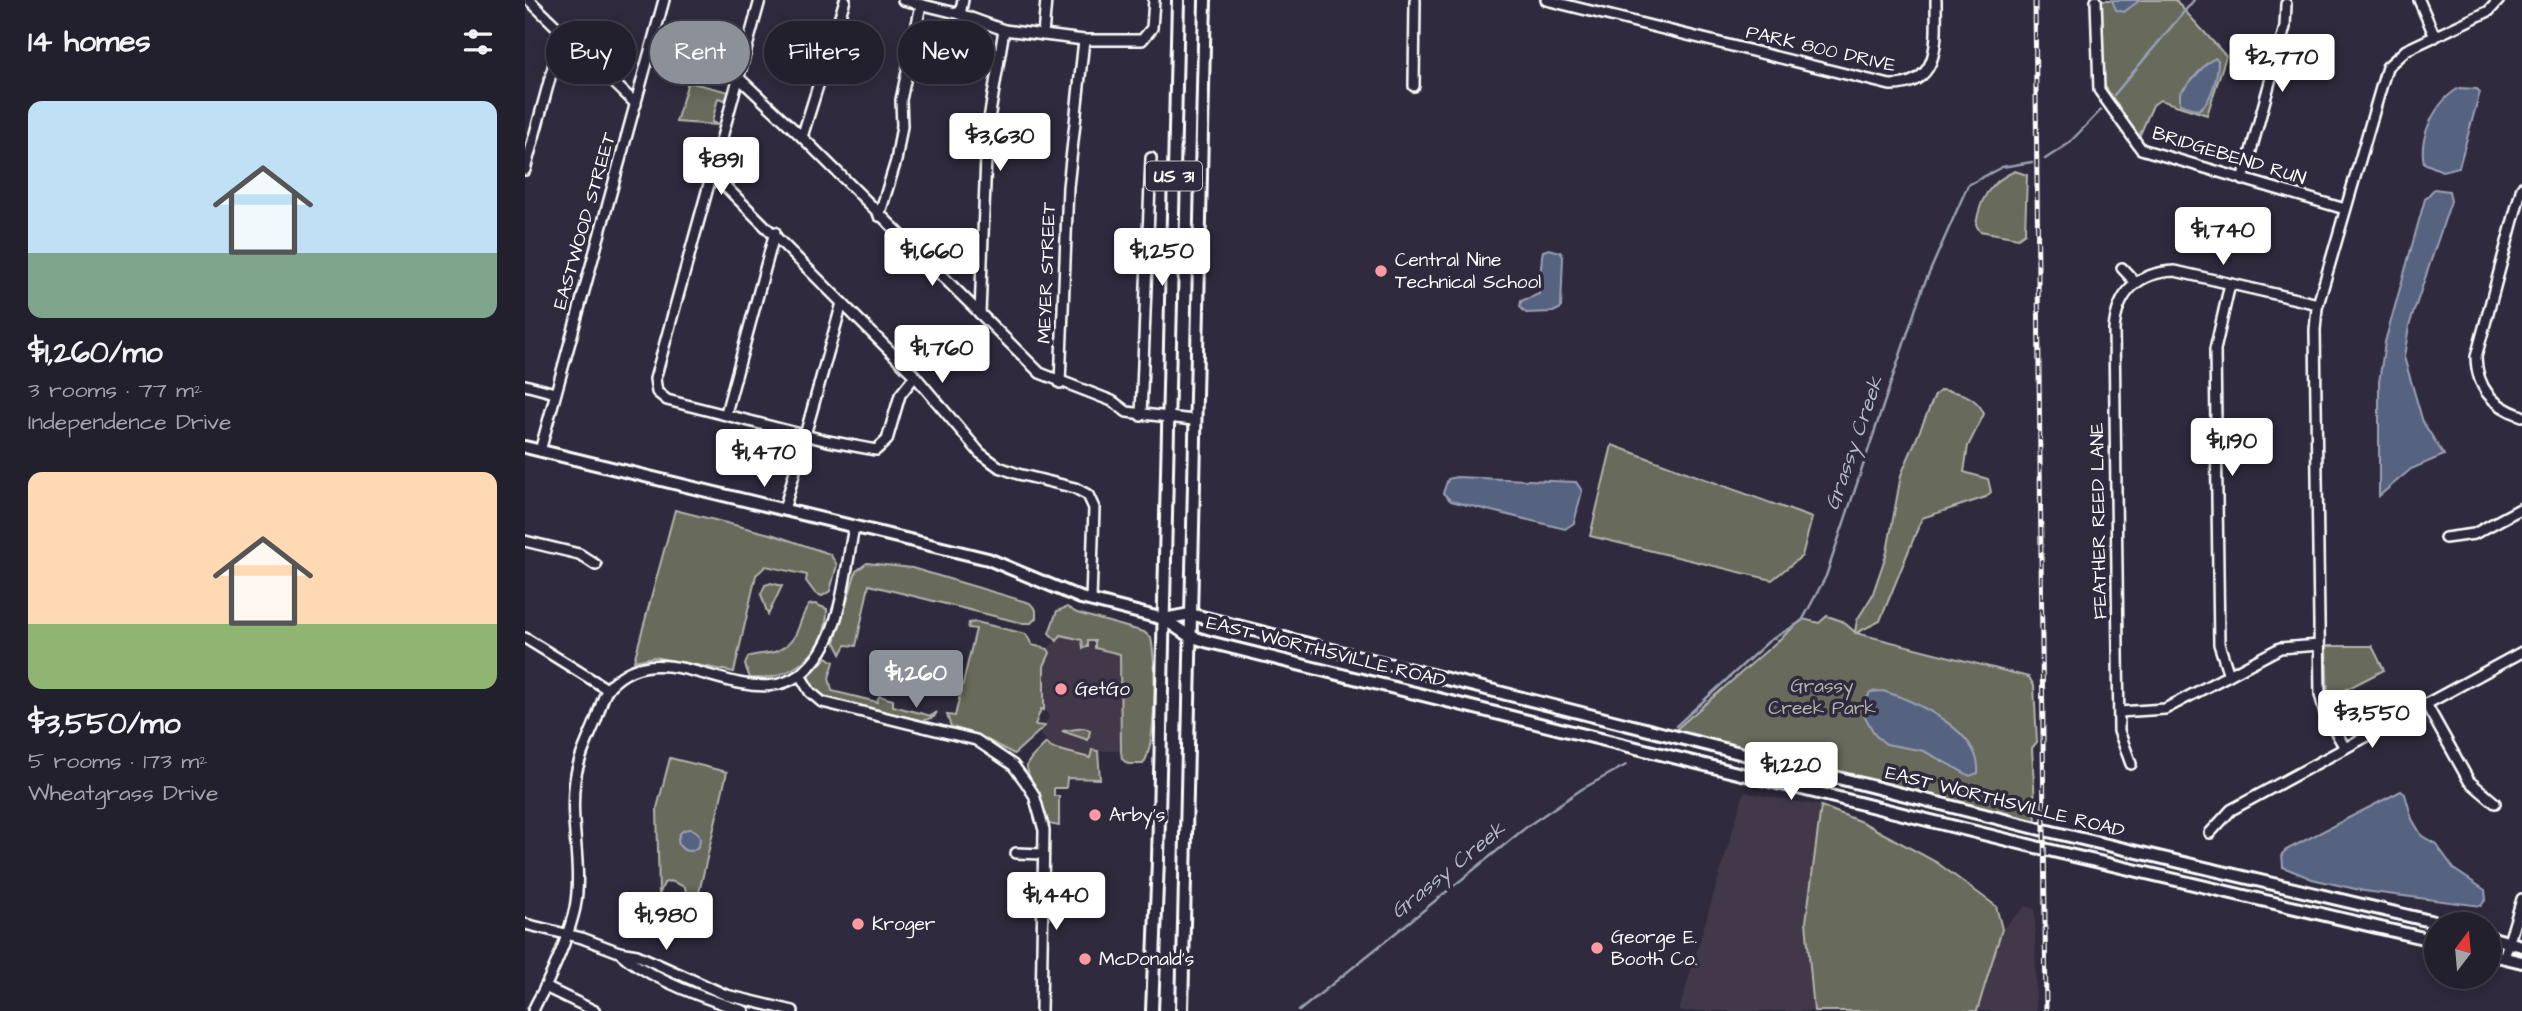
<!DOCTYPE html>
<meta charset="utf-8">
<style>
body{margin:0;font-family:"Architects Daughter",sans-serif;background:#2b2836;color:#f1f3f6;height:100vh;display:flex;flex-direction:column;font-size:26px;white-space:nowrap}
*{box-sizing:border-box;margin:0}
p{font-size:23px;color:#a3a3aa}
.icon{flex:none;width:38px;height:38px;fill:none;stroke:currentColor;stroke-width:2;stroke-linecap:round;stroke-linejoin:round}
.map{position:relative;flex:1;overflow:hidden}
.sheet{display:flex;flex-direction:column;background:#23202e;width:525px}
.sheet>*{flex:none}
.top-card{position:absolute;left:21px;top:21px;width:665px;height:63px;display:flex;gap:14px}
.needle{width:46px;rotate:16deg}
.fabs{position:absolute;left:1899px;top:912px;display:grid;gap:14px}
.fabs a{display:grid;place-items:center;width:77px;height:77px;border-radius:50%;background:#23202e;box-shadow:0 4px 18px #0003,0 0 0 2px #403e4a;font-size:35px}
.price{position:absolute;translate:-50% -60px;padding:0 16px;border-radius:7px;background:#fff;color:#222;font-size:23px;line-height:46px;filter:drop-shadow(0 2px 4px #0008)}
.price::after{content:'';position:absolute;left:50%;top:42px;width:21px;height:16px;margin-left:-10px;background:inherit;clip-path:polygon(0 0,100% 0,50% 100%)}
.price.active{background:#8c9099;color:#fff}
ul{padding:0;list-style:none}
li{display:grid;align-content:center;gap:14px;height:371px;padding:0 28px}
li span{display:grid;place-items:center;height:217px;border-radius:14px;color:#555}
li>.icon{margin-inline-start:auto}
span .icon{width:126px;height:126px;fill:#fffc;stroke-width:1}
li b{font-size:30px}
h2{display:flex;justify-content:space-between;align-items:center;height:84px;padding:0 28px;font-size:30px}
.tag{padding:0 24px;border-radius:32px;background:#23202e;box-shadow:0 4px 18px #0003,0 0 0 2px #403e4a;font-size:24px;line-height:63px}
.tag.active{background:#8c9099;color:#fff}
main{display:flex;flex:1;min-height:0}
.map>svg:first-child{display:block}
</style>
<main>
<section class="sheet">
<h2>14 homes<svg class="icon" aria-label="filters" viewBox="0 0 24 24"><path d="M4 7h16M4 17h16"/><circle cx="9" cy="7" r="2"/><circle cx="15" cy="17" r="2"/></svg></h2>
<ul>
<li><span style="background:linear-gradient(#bfe0f5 70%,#7fa58c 0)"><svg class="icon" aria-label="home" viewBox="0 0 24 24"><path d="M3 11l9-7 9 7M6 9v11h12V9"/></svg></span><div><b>$1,260/mo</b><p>3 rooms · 77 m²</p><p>Independence Drive</p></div></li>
<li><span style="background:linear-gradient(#ffd9b3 70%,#8fb573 0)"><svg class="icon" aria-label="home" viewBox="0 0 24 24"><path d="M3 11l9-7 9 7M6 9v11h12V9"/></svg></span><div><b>$3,550/mo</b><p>5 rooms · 173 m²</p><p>Wheatgrass Drive</p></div></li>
</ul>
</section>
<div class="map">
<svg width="1997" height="1011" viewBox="0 0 1997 1011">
<rect width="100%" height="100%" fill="#2f2a3d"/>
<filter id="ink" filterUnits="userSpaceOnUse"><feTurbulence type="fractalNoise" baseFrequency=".0143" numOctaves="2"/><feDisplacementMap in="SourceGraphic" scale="14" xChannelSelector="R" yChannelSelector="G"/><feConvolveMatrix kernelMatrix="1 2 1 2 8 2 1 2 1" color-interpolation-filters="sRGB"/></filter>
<g filter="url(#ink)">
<!-- built -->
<g fill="#433848">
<polygon points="535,635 571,641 570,648 592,651 596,655 596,751 566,751 565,759 527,748 514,732 524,717 518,705 519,666 525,654 523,649"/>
<polygon points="1219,792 1296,806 1281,922 1289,1011 1154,1011"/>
<polygon points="1501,906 1510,909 1511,1011 1452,1011 1477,929"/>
</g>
<!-- green -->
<g fill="#686a5b" stroke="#b4b4ad" stroke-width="2">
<polygon points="1577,0 1650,0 1701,56 1682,115 1635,100 1628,105 1614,137 1577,82"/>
<polygon points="163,82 204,92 200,100 193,98 187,122 193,125 151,122"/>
<path d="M1490,171l12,4 -2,58 -7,5 -38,-7 -4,-6c4,-27 14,-43 39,-54z"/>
<path d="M1416,390c18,2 35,5 43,24l-16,32 -4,26 24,7 3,13 -5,5 -64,21 -42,103 -24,12 173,44 5,9 3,56 -5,6 4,74 -363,-90 130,-113 16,4 8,-7 15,5 13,11 2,-12 15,-24 15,-44 14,-77 34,-80z"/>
<polygon points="1087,445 1287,518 1277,556 1247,580 1065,536"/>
<polygon points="150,510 249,535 305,554 312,565 305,591 297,596 290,593 281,581 282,575 241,566 231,575 209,672 129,657 109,661"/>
<polygon points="342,563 387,568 505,603 511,610 511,618 506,623 497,623 344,585 331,646 321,645 316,654 310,642 331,571"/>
<polygon points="246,583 257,586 243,615 236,594 240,585"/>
<path d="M290,604l12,5c1,43 -36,72 -77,69l-5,-13 3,-8c9,-4 19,-2 29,-6 25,-11 19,-29 32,-46z"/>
<path d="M542,607l10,6 67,19 7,6c5,24 6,107 -8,126h-15l-6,-5 -1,-8 -1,-97 -25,-6v-7h-7v6l-5,1 -1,-8 -21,-5 -4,6 -8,-8 8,-22z"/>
<polygon points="451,622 501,634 507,645 523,649 525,653 519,666 519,710 516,709 510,725 520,726 489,754 451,734 426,727 422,715 430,716 451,629 443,628 444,623"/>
<polygon points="1801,646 1847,646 1859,670 1803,699"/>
<polygon points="302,657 309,662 304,678 307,691 352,702 354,696 368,700 368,706 406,716 412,712 409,717 397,721 299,696 290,690 283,676"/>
<polygon points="560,728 565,731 563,740 537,731"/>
<path d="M521,743l6,5 38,10 2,-8 6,1 2,28 -33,-1 -1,10h-12v8h5v30l-10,-2c-4,-10 -24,-53 -22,-59 3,-8 13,-15 19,-22z"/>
<polygon points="145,758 202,772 172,901 162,898 160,887 146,881 139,883 134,895 132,808"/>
<polygon points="1296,806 1339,823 1411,862 1471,906 1477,929 1452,1011 1289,1011 1281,922"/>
</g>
<!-- water -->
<g fill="#576380" stroke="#9aa1b3" stroke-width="2">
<polygon points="1587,0 1615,0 1599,12 1591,10"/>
<path d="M1690,58l3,2c0,15 -6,43 -20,50l-18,-6v-11l26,-29z"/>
<path d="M1934,88l18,1 3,3 -21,75 -17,4 -18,-8c-6,-26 12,-62 35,-75z"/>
<polygon points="1909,189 1924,191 1926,201 1884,326 1879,357 1898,422 1919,455 1886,469 1854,496 1854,382 1860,342 1900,199"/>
<polygon points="1024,249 1036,252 1038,257 1036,308 1028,312 1001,313 995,307 996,301 1014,294 1017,256 1018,251"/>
<polygon points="931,477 1051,482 1057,491 1049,523 1040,529 926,501 918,493 923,479"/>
<path d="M1358,691c33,10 99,41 95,82l-8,3 -46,-25 -38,-7 -11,-9 -13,-24 8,-19z"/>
<polygon points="1876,791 1880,794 1887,819 1897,836 1911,844 1930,870 1960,890 1961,899 1956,906 1839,891 1787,879 1758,867 1757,854 1761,850"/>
<circle cx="164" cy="840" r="11"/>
</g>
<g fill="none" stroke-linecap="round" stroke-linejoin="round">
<!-- stream -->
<g stroke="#9aa1b3" stroke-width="2.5">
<polyline points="1589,95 1669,0"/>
<polyline points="1520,159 1543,144 1576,110"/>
<polyline points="1151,726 1244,641 1277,621 1301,576 1398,287 1443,185 1477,167 1507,162"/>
<polyline points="774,1011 1004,825 1057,789 1101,765"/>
</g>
<defs>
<g id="minor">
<polyline points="4,0 111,104"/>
<polyline points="235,0 130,379 132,392 142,400 303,441 351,450 362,440 375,395 390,376"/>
<polyline points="378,0 435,14 479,30 559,40 617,40 627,28 629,0"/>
<path d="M1021,0l344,85c52,1 46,-46 46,-85"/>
<polyline points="1571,0 1574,90 1616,149 1820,209"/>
<polyline points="1894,0 1910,37"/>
<polyline points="435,14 438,0"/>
<polyline points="518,35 521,0"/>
<polyline points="213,77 277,137 515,373 587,401 602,412 668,420"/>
<polyline points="889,86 890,0"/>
<polyline points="277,137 320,0"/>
<polyline points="0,170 37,34"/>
<polyline points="187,173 390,376 455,453 474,467 493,474 550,488 563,495 569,508 566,601"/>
<polyline points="1718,180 1760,27 1761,4"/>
<path d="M1997,187l-46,170c1,32 17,49 46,59"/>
<polyline points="354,216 371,161 377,126 376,100 396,5"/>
<polyline points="1597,268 1610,282"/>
<polyline points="455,314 462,131 479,30"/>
<polyline points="535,383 543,187 559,40"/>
<polyline points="0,385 30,393"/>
<polyline points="201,413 250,232"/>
<polyline points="616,416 626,158"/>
<polyline points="15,451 139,0"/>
<polyline points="259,510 317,303"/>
<polyline points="1920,538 1949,534 1997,508"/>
<polyline points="0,541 54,554 71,565"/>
<polyline points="0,638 82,689"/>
<polyline points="275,675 285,692 297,702 451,740 488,765 500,781 509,795 519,830 516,1011"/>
<polyline points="1704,675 1694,644 1690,350 1705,284"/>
<polyline points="1901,704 1944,781 1970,803"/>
<polyline points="1594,712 1640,709 1755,648 1794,645"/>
<polyline points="1820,748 1800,713 1795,694 1790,330 1792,308 1862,67 1881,50 1964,11 1974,0"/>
<path d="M1606,764l-12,-33 -5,-401c3,-37 24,-58 61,-59l143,33"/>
<polyline points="1685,833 1706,810 1997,652"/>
<polyline points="491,853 518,854"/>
<polyline points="0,924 57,938 94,952 112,955 201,995 268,1011"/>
<path d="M94,952c29,27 87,47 125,59"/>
<polyline points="1979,958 1997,899"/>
<polyline points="20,987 70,1011"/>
<path d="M8,1011c4,-11 10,-18 14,-28 12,-25 22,-49 28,-75 8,-43 -6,-85 0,-128 3,-21 13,-40 21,-60 4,-11 7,-26 14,-34 62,-66 155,56 212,-36 21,-34 24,-84 32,-123"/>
</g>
<g id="major">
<polyline points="0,447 463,559 556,598 639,619 664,636 684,642 1519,849 1911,941"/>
<polyline points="639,619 665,614 1519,830 1918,924"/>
<polyline points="1964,937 1997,946"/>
<polyline points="1964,954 1997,962"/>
<polyline points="627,1011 633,860 653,0"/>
<polyline points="657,1011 680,0"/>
</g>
</defs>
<!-- minor casing -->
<use href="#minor" stroke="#fff" stroke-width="14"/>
<!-- major casing -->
<use href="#major" stroke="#fff" stroke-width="16"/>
<!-- minor -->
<use href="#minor" stroke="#2f2a3d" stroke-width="9"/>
<!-- major -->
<use href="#major" stroke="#2f2a3d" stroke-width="10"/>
<defs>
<polyline id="rail" points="1510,0 1521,1011"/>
</defs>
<!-- rail casing -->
<use href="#rail" stroke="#fff" stroke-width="5"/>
<!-- rail -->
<use href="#rail" stroke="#2f2a3d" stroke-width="2.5" stroke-dasharray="8" stroke-linecap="butt"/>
</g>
</g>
<!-- markers -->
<g fill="#ff9aa2" stroke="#2f2a3d" stroke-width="2.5">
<circle cx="856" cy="271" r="7"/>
<circle cx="536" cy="689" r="7"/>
<circle cx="570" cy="815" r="7"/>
<circle cx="333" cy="924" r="7"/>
<circle cx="1072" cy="948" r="7"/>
<circle cx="560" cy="959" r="7"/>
</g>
<g text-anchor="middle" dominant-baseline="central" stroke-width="7" stroke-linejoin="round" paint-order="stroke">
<!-- shield labels -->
<rect fill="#2f2a3d" stroke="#c1bfc5" stroke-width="2" x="621" y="161.5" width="56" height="29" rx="5"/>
<g font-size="18" font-weight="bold" fill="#fff">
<text x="649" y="176">US 31</text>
</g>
<!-- street labels -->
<g font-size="19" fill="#fff" stroke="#2f2a3d">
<text transform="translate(1296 49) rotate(13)">PARK 800 DRIVE</text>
<text transform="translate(1704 156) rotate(17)">BRIDGEBEND RUN</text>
<text transform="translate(60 221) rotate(-74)">EASTWOOD STREET</text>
<text transform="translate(522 273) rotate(-88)">MEYER STREET</text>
<text transform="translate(1574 521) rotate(-91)">FEATHER REED LANE</text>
<text transform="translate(801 652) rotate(14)">EAST WORTHSVILLE ROAD</text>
<text transform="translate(1480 802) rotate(14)">EAST WORTHSVILLE ROAD</text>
</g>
<!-- poi labels -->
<g font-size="19" fill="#fff" stroke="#2f2a3d" text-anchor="start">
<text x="870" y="260">Central Nine<tspan x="870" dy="22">Technical School</tspan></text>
<text x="550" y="689">GetGo</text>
<text x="584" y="815">Arby's</text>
<text x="347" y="924">Kroger</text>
<text x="1086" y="937">George E.<tspan x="1086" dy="22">Booth Co.</tspan></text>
<text x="574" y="959">McDonald's</text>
</g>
<!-- park labels -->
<g font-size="19" fill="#b4b4ad" stroke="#2f2a3d">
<text x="1297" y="686">Grassy<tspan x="1297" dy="22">Creek Park</tspan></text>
</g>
<!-- water labels -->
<g font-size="21" font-style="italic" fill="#b3b9c6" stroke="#2f2a3d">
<text transform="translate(1329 443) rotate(-71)">Grassy Creek</text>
<text transform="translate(923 870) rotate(-39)">Grassy Creek</text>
</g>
</g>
</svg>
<div class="fabs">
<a><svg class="needle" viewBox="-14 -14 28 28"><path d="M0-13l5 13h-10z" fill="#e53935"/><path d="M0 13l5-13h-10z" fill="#a3a3aa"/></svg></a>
</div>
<b class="price" style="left:1757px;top:94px">$2,770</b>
<b class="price" style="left:475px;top:173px">$3,630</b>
<b class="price" style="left:196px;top:197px">$891</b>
<b class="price" style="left:1698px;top:267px">$1,740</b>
<b class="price" style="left:407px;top:288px">$1,660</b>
<b class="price" style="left:637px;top:288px">$1,250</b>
<b class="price" style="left:417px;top:385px">$1,760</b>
<b class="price" style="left:1707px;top:478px">$1,190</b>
<b class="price" style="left:239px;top:489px">$1,470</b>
<b class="price active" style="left:391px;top:710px">$1,260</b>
<b class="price" style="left:1847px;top:750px">$3,550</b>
<b class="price" style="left:1266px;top:802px">$1,220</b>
<b class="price" style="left:531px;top:932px">$1,440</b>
<b class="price" style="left:141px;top:952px">$1,980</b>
<div class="top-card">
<a class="tag">Buy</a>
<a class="tag active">Rent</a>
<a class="tag">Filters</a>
<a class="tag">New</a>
</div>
</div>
</main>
